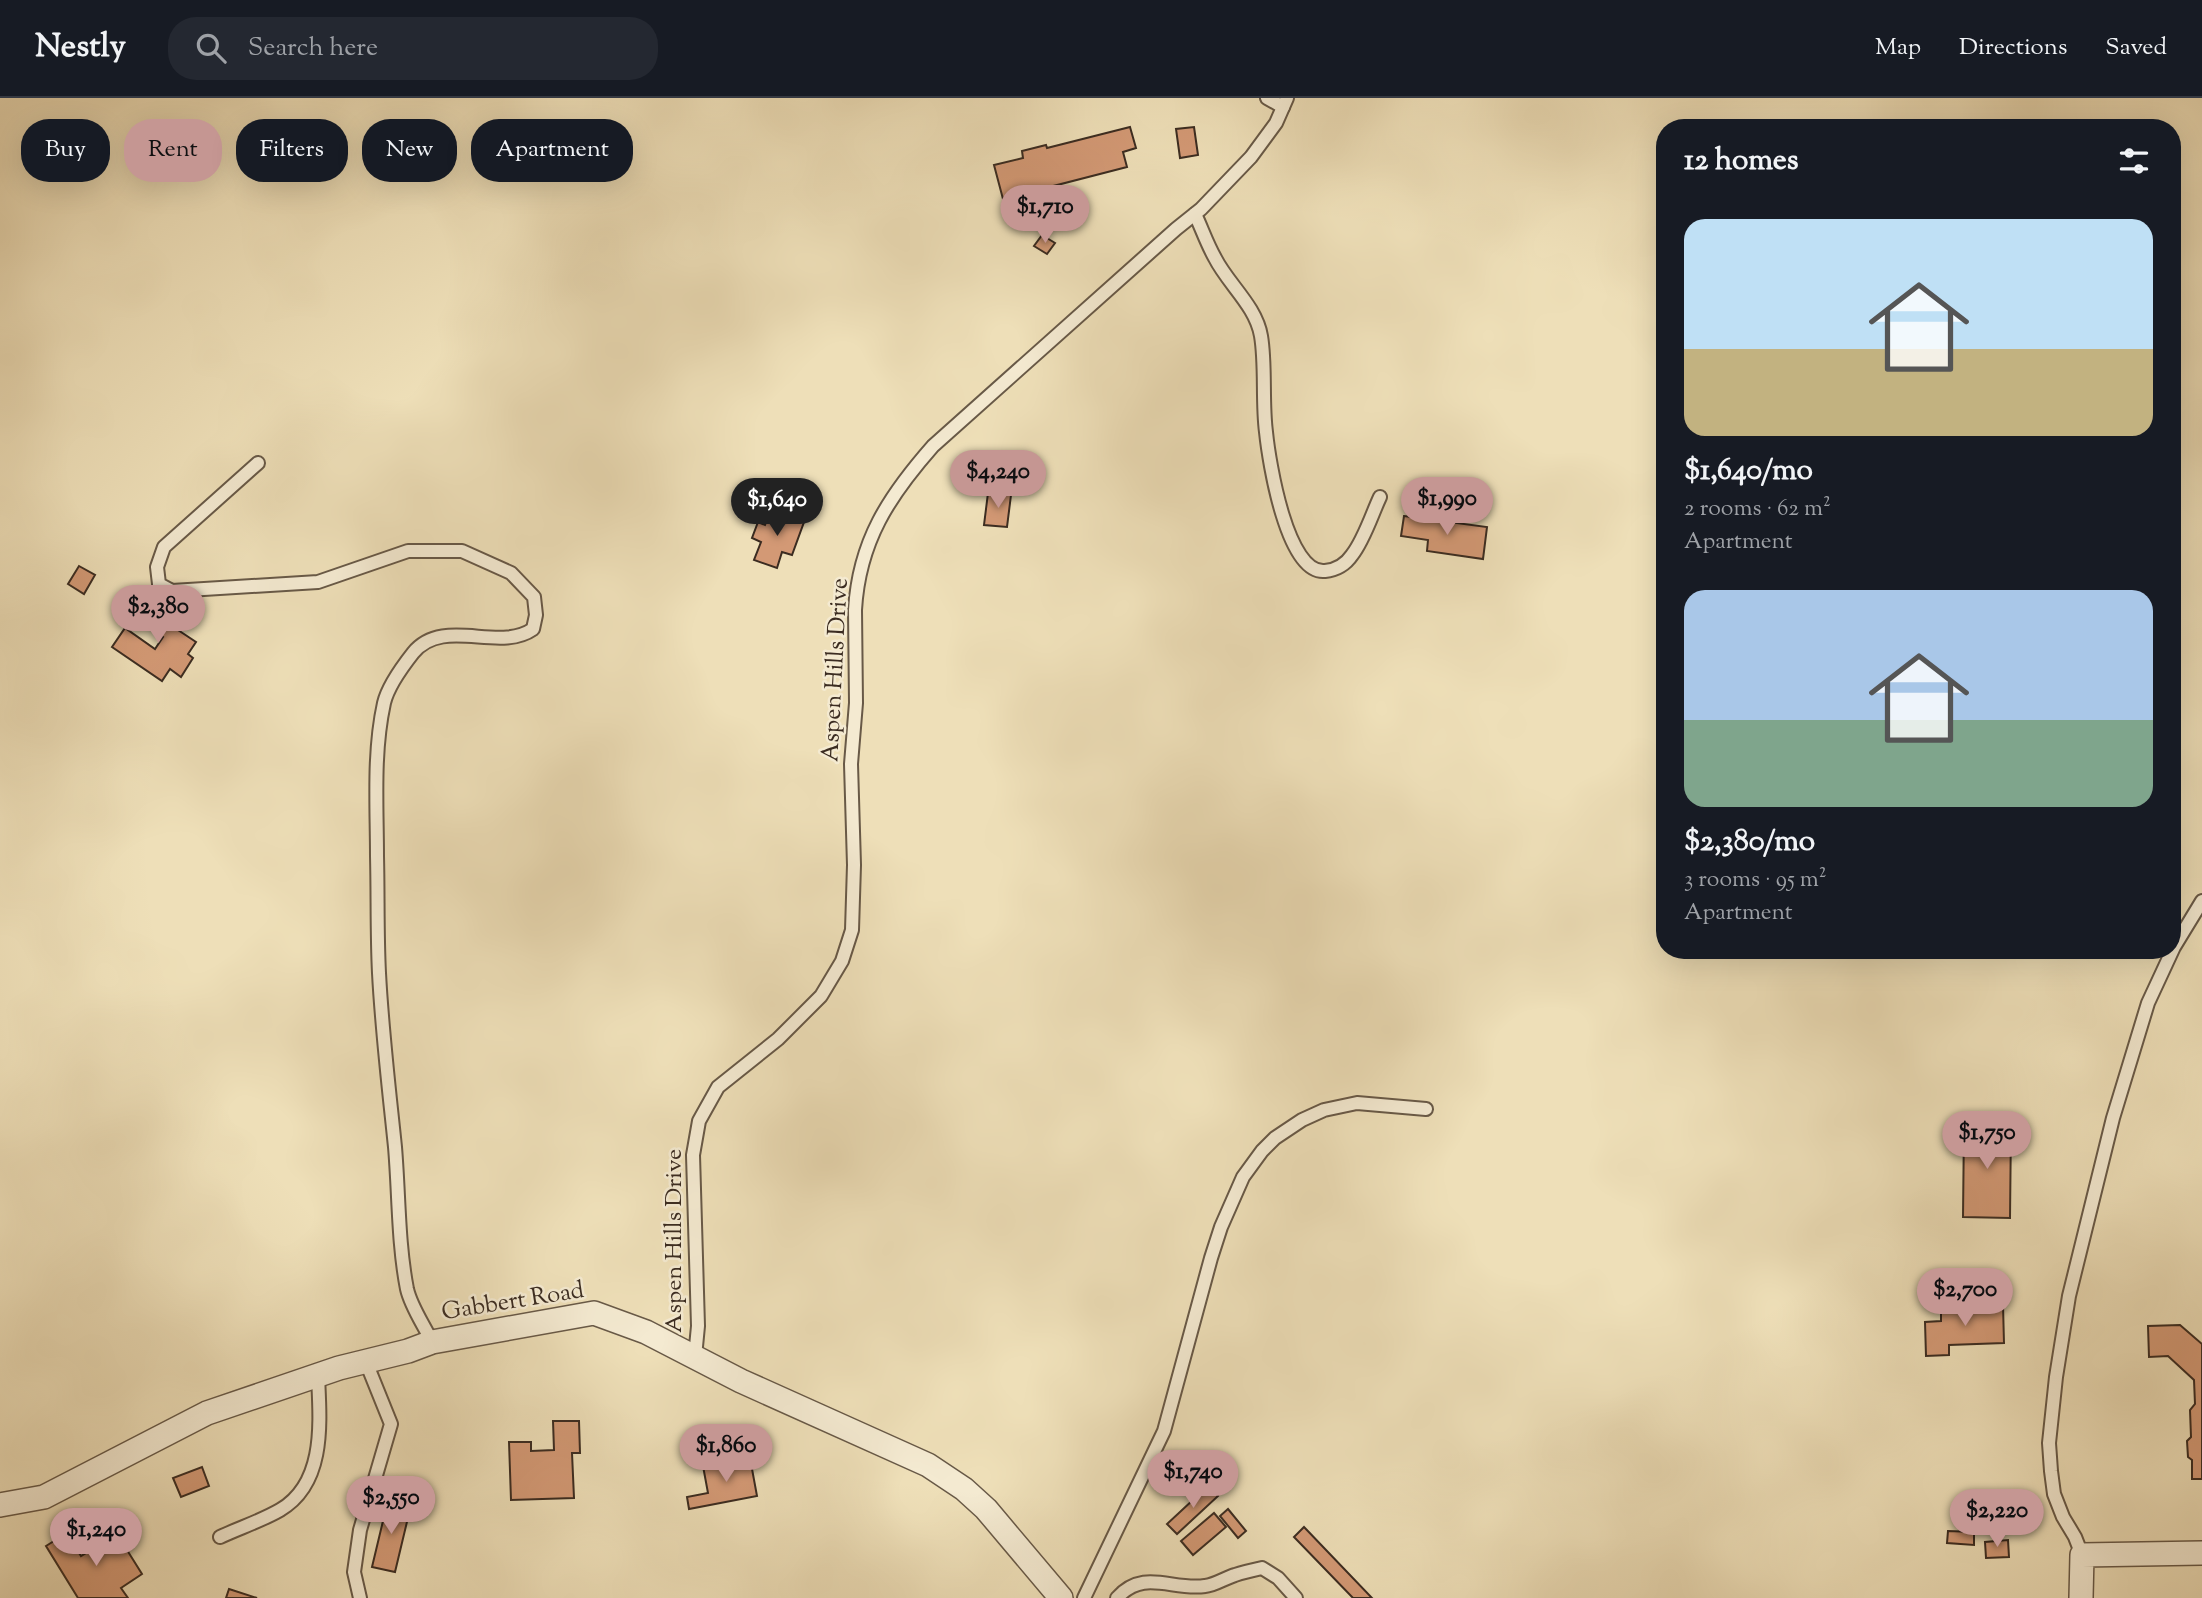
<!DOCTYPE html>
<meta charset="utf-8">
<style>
body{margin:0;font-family:"Sorts Mill Goudy",serif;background:#242831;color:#f1f3f6;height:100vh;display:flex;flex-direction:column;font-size:26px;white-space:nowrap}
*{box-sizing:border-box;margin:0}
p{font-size:23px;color:#9ea1a6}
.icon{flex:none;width:38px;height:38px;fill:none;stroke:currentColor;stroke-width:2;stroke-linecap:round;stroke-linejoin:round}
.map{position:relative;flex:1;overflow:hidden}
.panel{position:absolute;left:1656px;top:21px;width:525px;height:840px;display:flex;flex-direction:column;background:#171b24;border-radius:28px;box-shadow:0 7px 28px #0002}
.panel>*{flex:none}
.banner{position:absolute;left:21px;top:21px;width:665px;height:63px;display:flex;gap:14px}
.price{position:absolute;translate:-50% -60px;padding:0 16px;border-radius:24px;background:#c59692;color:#111;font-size:23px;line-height:46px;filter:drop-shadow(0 2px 4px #0008)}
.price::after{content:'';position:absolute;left:50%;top:42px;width:21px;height:16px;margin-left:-10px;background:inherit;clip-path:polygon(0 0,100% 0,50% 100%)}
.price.active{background:#222;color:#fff}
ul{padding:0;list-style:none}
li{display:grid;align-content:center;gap:14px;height:371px;padding:0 28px}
li span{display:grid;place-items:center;height:217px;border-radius:21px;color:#555}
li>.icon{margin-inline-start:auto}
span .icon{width:126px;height:126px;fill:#fffc;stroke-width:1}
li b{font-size:30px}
h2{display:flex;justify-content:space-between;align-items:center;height:84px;padding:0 28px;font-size:30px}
.tag{padding:0 24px;border-radius:28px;background:#171b24;box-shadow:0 7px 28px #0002;font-size:24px;line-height:63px}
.tag.active{background:#c59692;color:#111}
header{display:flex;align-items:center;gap:42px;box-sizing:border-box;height:98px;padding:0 35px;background:#171b24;border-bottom:2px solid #363941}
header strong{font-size:33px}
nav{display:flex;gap:38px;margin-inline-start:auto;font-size:24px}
.search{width:490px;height:63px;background:#242831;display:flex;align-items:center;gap:18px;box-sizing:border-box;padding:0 24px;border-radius:28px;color:#9ea1a6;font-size:26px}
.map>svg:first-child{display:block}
</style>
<header>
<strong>Nestly</strong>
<div class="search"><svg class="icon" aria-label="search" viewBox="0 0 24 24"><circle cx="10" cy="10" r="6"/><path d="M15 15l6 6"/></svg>Search here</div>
<nav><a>Map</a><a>Directions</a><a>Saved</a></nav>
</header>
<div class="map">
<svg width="2202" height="1500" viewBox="0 0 2202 1500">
<rect width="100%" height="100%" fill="#eedfb8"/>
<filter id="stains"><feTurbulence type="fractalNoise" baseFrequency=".00286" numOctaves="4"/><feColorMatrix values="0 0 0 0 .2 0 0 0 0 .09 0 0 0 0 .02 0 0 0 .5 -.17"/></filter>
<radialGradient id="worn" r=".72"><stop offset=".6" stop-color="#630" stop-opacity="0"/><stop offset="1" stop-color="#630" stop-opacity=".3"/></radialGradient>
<!-- building -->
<g fill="#d39975" stroke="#3b2c21" stroke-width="2">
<polygon points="1130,29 1136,50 1123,54 1127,69 1003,101 994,67 1023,60 1022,53 1046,47 1047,50"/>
<polygon points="1194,29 1198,57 1180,60 1176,31"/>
<polygon points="1042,137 1055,145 1047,156 1034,148"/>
<polygon points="988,395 1011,397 1007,429 984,427"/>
<polygon points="771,412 804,424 792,457 782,454 777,470 754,462 761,444 752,440 758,424 765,427"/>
<polygon points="1404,418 1487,429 1483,461 1427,453 1428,442 1401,438"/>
<polygon points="79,468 95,477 84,496 68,486"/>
<polygon points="152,502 172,516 166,524 196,544 188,556 193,560 181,579 170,571 162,583 112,549 125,530 155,551 163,539 138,522"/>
<polygon points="1964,1027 2011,1027 2010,1120 1963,1119"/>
<polygon points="2003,1207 2004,1245 1949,1247 1949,1257 1926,1258 1925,1224 1941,1223 1941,1209"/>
<polygon points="2180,1227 2202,1246 2202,1381 2192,1381 2192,1362 2188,1359 2187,1343 2191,1339 2190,1312 2195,1306 2194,1282 2168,1258 2149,1259 2148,1228"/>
<polygon points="553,1323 579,1323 580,1355 572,1355 574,1400 511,1402 509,1344 531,1344 531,1353 554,1352"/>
<polygon points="750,1360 757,1398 689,1411 687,1399 708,1395 703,1368"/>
<polygon points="202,1369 209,1388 181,1399 173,1380"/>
<polygon points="1208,1388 1218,1398 1177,1436 1167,1426"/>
<polygon points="388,1402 411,1407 395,1474 372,1469"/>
<polygon points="1228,1411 1246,1433 1238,1440 1220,1418"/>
<polygon points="1214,1415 1226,1429 1193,1457 1181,1443"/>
<polygon points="1304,1429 1372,1500 1353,1500 1294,1439"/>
<polygon points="1948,1433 1974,1434 1974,1447 1947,1445"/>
<polygon points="67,1435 81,1458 117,1436 142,1476 121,1490 128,1500 78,1500 46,1448"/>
<polygon points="2008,1442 2009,1459 1986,1460 1985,1444"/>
<polygon points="229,1491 257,1500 226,1500"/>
</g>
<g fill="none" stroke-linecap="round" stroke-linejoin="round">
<defs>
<g id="service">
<polyline points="1267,0 1283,9"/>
<path d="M1195,116c7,15 12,30 20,44 13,26 41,48 46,78 5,29 1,66 5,96 3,30 21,143 59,139 11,-1 21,-7 27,-16 12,-15 20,-41 28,-58"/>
<path d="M258,365l-94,84 -7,20 2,17 13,7 146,-9 90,-31h54l49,22 23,24 2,18 -3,14c-34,24 -90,-13 -120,24 -11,14 -25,33 -29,50 -11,50 -7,103 -7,153 1,39 0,78 2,117 3,58 10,116 16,174 4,47 3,96 12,142 4,18 17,36 25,53"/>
<path d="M695,1259l3,-31 -5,-171 6,-34 19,-34 60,-48 43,-43 21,-35 10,-31 2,-65 -3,-101 5,-61 -1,-93c4,-69 34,-114 78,-164l243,-217 25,-20 50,-52 25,-34 11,-25"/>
<path d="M220,1439c19,-9 41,-16 60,-27 46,-27 40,-88 38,-134"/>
<polyline points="2082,1457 2075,1439 2063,1419 2054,1396 2051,1373 2049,1345 2056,1279 2069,1198 2113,1020 2148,905 2174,849 2202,803"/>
<polyline points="360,1500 354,1474 360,1432 391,1326 366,1264"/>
<polyline points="1084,1500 1164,1333 1211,1160 1221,1129 1243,1079 1262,1053 1275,1040 1302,1022 1324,1012 1357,1005 1426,1011"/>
<path d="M1117,1500c27,-30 55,-7 88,-12 10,-1 20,-8 30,-11 9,-3 18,-5 27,-7l16,10 18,20"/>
</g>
<g id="minor">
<polyline points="0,1407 44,1399 207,1315 339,1270 408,1253 432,1244 594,1215 646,1234 741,1283 928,1367 964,1391 986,1411 1061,1500"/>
<polyline points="2081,1500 2082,1457 2202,1455"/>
</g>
</defs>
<!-- service casing -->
<use href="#service" stroke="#685947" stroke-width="16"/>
<!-- minor casing -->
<use href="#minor" stroke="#685947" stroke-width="26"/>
<!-- service -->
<use href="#service" stroke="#f4ead1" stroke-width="12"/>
<!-- minor -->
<use href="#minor" stroke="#f4ead1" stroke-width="23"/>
</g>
<g text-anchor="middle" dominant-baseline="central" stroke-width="5" stroke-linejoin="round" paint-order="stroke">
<!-- street labels -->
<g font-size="24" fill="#3b2c21" stroke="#f4ead1">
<text transform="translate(836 572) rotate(-87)">Aspen Hills Drive</text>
<text transform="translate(675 1143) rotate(-90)">Aspen Hills Drive</text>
<text transform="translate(513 1204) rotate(-9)">Gabbert Road</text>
</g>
</g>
<rect width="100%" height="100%" filter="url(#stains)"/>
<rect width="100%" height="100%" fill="url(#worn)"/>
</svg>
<b class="price" style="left:1045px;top:147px">$1,710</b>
<b class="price" style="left:998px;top:412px">$4,240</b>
<b class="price" style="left:1447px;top:439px">$1,990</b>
<b class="price active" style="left:777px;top:440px">$1,640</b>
<b class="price" style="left:158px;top:547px">$2,380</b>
<b class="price" style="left:1987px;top:1073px">$1,750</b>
<b class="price" style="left:1965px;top:1230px">$2,700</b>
<b class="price" style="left:726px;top:1386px">$1,860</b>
<b class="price" style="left:1193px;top:1412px">$1,740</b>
<b class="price" style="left:391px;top:1438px">$2,550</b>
<b class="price" style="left:1997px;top:1451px">$2,220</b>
<b class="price" style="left:96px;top:1470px">$1,240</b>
<div class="banner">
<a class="tag">Buy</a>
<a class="tag active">Rent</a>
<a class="tag">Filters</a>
<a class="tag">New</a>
<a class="tag">Apartment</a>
</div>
<section class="panel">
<h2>12 homes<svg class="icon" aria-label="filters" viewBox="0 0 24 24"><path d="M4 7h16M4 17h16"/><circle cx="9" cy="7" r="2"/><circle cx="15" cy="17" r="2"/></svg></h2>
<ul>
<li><span style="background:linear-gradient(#bfe0f5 60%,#c2b280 0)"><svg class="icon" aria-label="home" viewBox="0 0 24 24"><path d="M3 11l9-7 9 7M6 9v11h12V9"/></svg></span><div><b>$1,640/mo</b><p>2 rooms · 62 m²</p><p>Apartment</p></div></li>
<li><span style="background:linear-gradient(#a9c7e8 60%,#7fa58c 0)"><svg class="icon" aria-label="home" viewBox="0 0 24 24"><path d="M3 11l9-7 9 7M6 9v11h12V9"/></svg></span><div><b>$2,380/mo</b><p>3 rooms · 95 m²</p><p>Apartment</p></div></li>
</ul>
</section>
</div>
